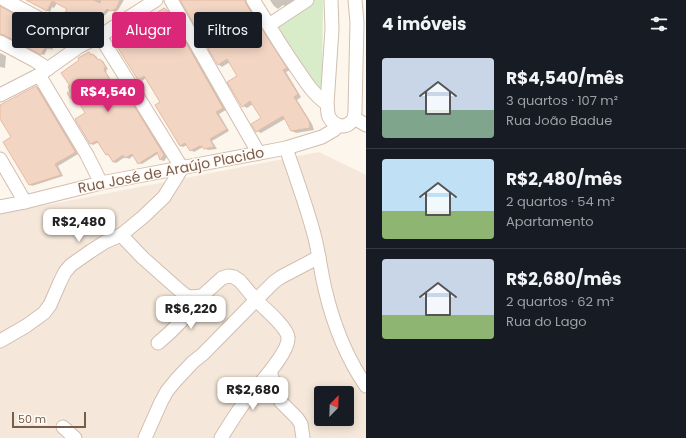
<!DOCTYPE html>
<html lang="pt">
<meta charset="utf-8">
<style>
body{margin:0;font-family:Poppins,sans-serif;background:#242831;color:#f1f3f6;height:100vh;display:flex;flex-direction:column;font-size:15px;white-space:nowrap}
*{box-sizing:border-box;margin:0}
p{font-size:13px;color:#9ea1a6}
.icon{flex:none;width:22px;height:22px;fill:none;stroke:currentColor;stroke-width:2;stroke-linecap:round;stroke-linejoin:round}
.map{position:relative;flex:1;overflow:hidden}
.panel{display:flex;flex-direction:column;background:#171b24;width:320px}
.panel>*{flex:none}
.top-card{position:absolute;left:12px;top:12px;width:294px;height:36px;display:flex;gap:8px}
.needle{width:26px;rotate:23deg}
.buttons{position:absolute;left:314px;top:386px;display:grid;gap:8px}
.buttons a{display:grid;place-items:center;width:40px;height:40px;border-radius:4px;background:#171b24;box-shadow:0 2px 10px #0003;font-size:20px}
.scale{position:absolute;left:12px;bottom:10px;width:74px;box-sizing:border-box;padding-left:4px;border:2px solid #7a5c4d;border-top:0;font-size:11px;line-height:14px;white-space:nowrap;color:#7a5c4d;-webkit-text-stroke:3px #fffaf3;paint-order:stroke}
.price{position:absolute;translate:-50% -34px;padding:0 9px;border-radius:8px;background:#fff;color:#222;font-size:13px;line-height:26px;filter:drop-shadow(0 1px 2px #0008)}
.price::after{content:'';position:absolute;left:50%;top:24px;width:12px;height:9px;margin-left:-6px;background:inherit;clip-path:polygon(0 0,100% 0,50% 100%)}
.price.on{background:#db2777;color:#fff}
ul{padding:0;list-style:none}
li{display:flex;align-items:center;gap:12px;height:100px;padding:0 16px}
li+li{border-top:1px solid #363941}
li span{display:grid;place-items:center;flex:none;width:112px;height:80px;border-radius:4px;color:#555}
li>.icon{margin-inline-start:auto}
span .icon{width:48px;height:48px;fill:#fffc;stroke-width:1}
li b{font-size:17px}
h2{display:flex;justify-content:space-between;align-items:center;height:48px;padding:0 16px;font-size:17px}
.pill{padding:0 14px;border-radius:4px;background:#171b24;box-shadow:0 2px 10px #0003;font-size:14px;line-height:36px}
.pill.on{background:#db2777;color:#fff}
main{display:flex;flex:1;min-height:0}
.map>svg:first-child{display:block}
</style>
<main>
<div class="map">
<svg width="366" height="438" viewBox="0 0 366 438">
<rect width="100%" height="100%" fill="#fdf6ec"/>
<!-- residential -->
<path fill="#f5e8da" fill-rule="evenodd" d="M319,152l47,23v263h-366v-224zM321,393h26v26h-26z"/>
<!-- park -->
<polygon fill="#d8ecc9" points="313,0 322,0 323,1 322,89 320,90 272,27"/>
<!-- shadow -->
<g fill="#0003">
<polygon points="28,0 124,0 118,10 115,12 110,10 101,19 100,18 94,25 89,23 87,28 66,19 68,9 57,3 54,8 52,7 50,12"/>
<polygon points="181,0 249,0 250,7 290,70 286,72 301,97 297,100 312,124 314,130 296,133 292,131 285,119 261,133 257,131 262,118 253,104 247,108 243,106 239,76 230,62 222,67 218,64 213,47 202,32 198,29"/>
<polygon points="270,0 296,0 285,6 283,5 278,9 274,6"/>
<polygon points="0,4 1,6 4,9 31,25 31,26 46,35 47,33 58,40 52,50 48,48 44,55 8,36 0,35"/>
<polygon points="164,10 171,14 226,110 219,114 229,131 212,141 217,149 208,150 203,147 194,152 191,150 187,145 183,147 180,146 161,102 146,78 142,81 139,79 143,19 146,20"/>
<polygon points="0,53 6,56 5,68 0,67"/>
<polygon points="89,53 96,56 99,61 100,60 103,61 108,69 106,70 107,71 106,72 116,88 119,89 122,94 125,92 127,94 167,157 164,161 161,160 159,153 142,164 139,163 134,155 129,159 125,157 116,163 113,162 110,156 107,155 99,142 93,145 91,144 87,113 78,98 75,100 72,99 69,93 72,91"/>
<polygon points="36,87 39,88 78,154 58,166 63,176 32,186 30,184 12,137 0,117 0,107"/>
</g>
<!-- building -->
<g fill="#f3d5c3" stroke="#e6bba3">
<polygon points="26,0 93,0 100,3 101,0 120,0 116,9 111,11 107,9 98,18 97,18 90,24 86,22 83,27 62,18 67,9 52,1 47,11"/>
<polygon points="180,0 245,0 246,4 287,68 283,70 298,94 294,97 309,121 310,128 291,131 283,116 256,132 251,124 261,118 250,101 242,107 227,82 237,76 227,59 218,65 208,49 211,47 200,29 197,30"/>
<polygon points="0,6 29,22 28,24 45,33 46,31 56,37 49,49 45,47 41,55 4,35 0,34"/>
<polygon points="164,8 168,11 223,108 216,112 227,129 210,139 214,147 204,149 202,146 200,147 200,146 190,151 185,143 180,146 155,105 160,102 144,76 138,80 116,45 115,41 115,36 143,18 145,20"/>
<polygon points="89,52 91,55 93,54 98,60 100,59 106,67 104,68 105,70 104,70 115,88 117,86 121,93 125,91 164,155 160,160 157,152 138,164 132,154 125,158 123,155 113,162 108,154 106,155 97,141 90,144 75,119 85,113 76,97 71,99 67,93 70,91 68,86 70,86 61,73 79,60 78,58"/>
<polygon points="36,86 76,153 76,152 55,164 61,175 29,185 3,142 11,137 0,119 0,105"/>
</g>
<g fill="none" stroke-linecap="round" stroke-linejoin="round">
<defs>
<g id="minor">
<polyline points="5,0 57,28 64,33 80,46"/>
<polyline points="171,0 258,152"/>
<path d="M253,0c14,22 27,45 42,66 10,15 18,28 32,38"/>
<path d="M331,0l1,29 -5,75c1,4 0,9 2,13 4,8 14,12 21,6 4,-3 5,-7 5,-12l2,-89 -2,-22"/>
<polyline points="269,25 307,0"/>
<polyline points="0,42 34,60 48,69"/>
<polyline points="39,75 87,155 101,183"/>
<polyline points="0,95 39,75 80,46 100,36 156,0"/>
<polyline points="354,118 366,125"/>
<path d="M286,148c10,30 21,59 29,90 4,17 6,34 10,51 8,34 21,68 41,97"/>
<polyline points="0,159 25,202"/>
<polyline points="0,207 25,202 101,183 286,148 322,137 334,130 338,126"/>
<polyline points="121,235 143,258 178,289 185,295 190,297 202,296 222,278 228,276 234,277 240,281 256,300 203,354 193,362 176,380 167,391 161,402 145,438"/>
<polyline points="0,341 26,326 44,313 50,305 60,282 65,272 71,265 91,251 105,242 121,235 143,217 164,197 182,168 100,36"/>
<path d="M158,343c18,-15 31,-29 44,-47"/>
<polyline points="270,372 281,402 297,418 301,424 303,438"/>
<polyline points="63,427 75,438"/>
<path d="M221,438c8,-13 16,-26 25,-38 10,-13 44,-47 42,-63 -1,-10 -25,-30 -32,-37l18,-18 7,-5 38,-20"/>
</g>
</defs>
<!-- minor casing -->
<use href="#minor" stroke="#d1beb0" stroke-width="15"/>
<!-- minor -->
<use href="#minor" stroke="#fff" stroke-width="13"/>
</g>
<g text-anchor="middle" dominant-baseline="central" stroke-width="3" stroke-linejoin="round" paint-order="stroke">
<!-- street labels -->
<g font-size="14" fill="#7a5c4d" stroke="#fffaf3">
<text transform="translate(171 170) rotate(-11)">Rua José de Araújo Placido</text>
</g>
</g>
</svg>
<div class="buttons">
<a><svg class="needle" viewBox="-14 -14 28 28"><path d="M0-13l5 13h-10z" fill="#e53935"/><path d="M0 13l5-13h-10z" fill="#9ea1a6"/></svg></a>
</div>
<div class="scale">50 m</div>
<b class="price on" style="left:108px;top:113px">R$4,540</b>
<b class="price" style="left:79px;top:243px">R$2,480</b>
<b class="price" style="left:191px;top:330px">R$6,220</b>
<b class="price" style="left:253px;top:411px">R$2,680</b>
<div class="top-card">
<a class="pill">Comprar</a>
<a class="pill on">Alugar</a>
<a class="pill">Filtros</a>
</div>
</div>
<section class="panel">
<h2>4 imóveis<svg class="icon" aria-label="filters" viewBox="0 0 24 24"><path d="M4 7h16M4 17h16"/><circle cx="9" cy="7" r="2"/><circle cx="15" cy="17" r="2"/></svg></h2>
<ul>
<li><span style="background:linear-gradient(#c9d6e8 65%,#7fa58c 0)"><svg class="icon" aria-label="home" viewBox="0 0 24 24"><path d="M3 11l9-7 9 7M6 9v11h12V9"/></svg></span><div><b>R$4,540/mês</b><p>3 quartos · 107 m²</p><p>Rua João Badue</p></div></li>
<li><span style="background:linear-gradient(#bfe0f5 65%,#8fb573 0)"><svg class="icon" aria-label="home" viewBox="0 0 24 24"><path d="M3 11l9-7 9 7M6 9v11h12V9"/></svg></span><div><b>R$2,480/mês</b><p>2 quartos · 54 m²</p><p>Apartamento</p></div></li>
<li><span style="background:linear-gradient(#c9d6e8 70%,#8fb573 0)"><svg class="icon" aria-label="home" viewBox="0 0 24 24"><path d="M3 11l9-7 9 7M6 9v11h12V9"/></svg></span><div><b>R$2,680/mês</b><p>2 quartos · 62 m²</p><p>Rua do Lago</p></div></li>
</ul>
</section>
</main>
